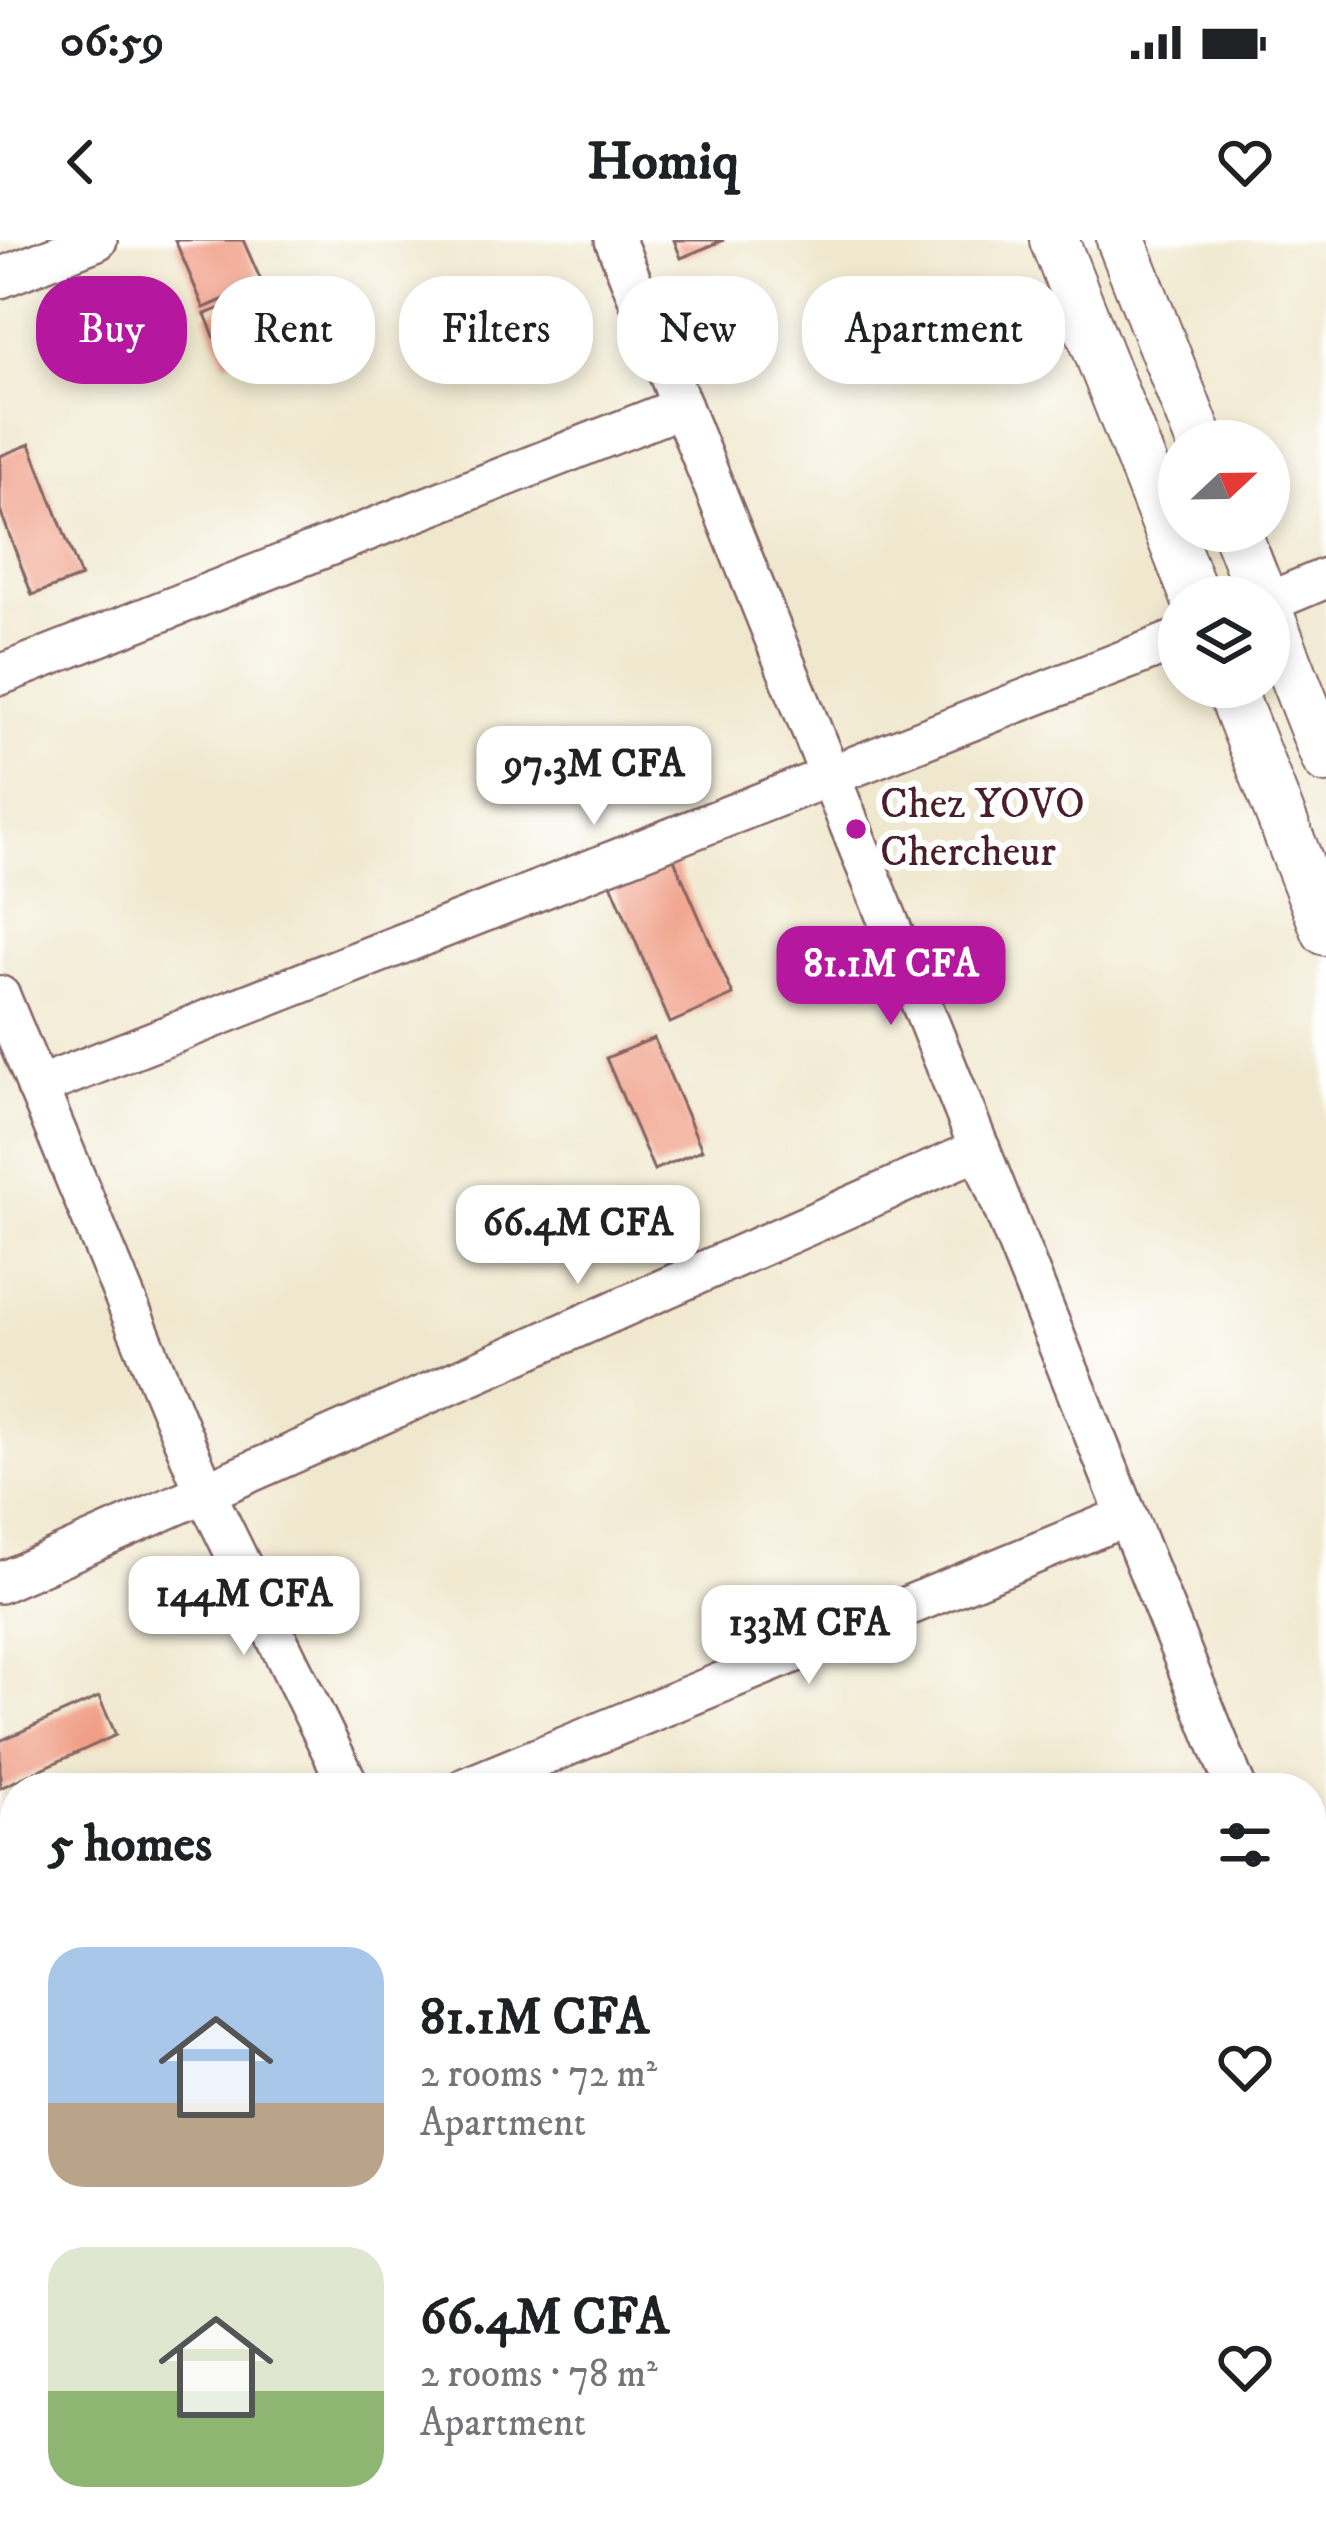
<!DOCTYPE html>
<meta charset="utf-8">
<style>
body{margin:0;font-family:"IM FELL DW Pica",serif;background:#f2f2f2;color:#202124;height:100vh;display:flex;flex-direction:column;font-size:45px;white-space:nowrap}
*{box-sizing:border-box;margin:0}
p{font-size:39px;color:#757577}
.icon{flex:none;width:66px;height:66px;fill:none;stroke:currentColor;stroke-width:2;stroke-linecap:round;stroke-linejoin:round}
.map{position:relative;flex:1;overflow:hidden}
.details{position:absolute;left:0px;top:1533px;width:1326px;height:771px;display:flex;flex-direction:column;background:#fff;border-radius:48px 48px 0 0;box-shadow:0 6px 18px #0003}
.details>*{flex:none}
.hud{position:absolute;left:36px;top:36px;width:1254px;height:108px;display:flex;gap:24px}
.needle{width:78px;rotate:68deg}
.controls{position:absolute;left:1158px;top:180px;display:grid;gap:24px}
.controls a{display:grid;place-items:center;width:132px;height:132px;border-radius:50%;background:#fff;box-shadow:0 6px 18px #0003;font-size:60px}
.price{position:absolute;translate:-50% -102px;padding:0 27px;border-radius:24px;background:#fff;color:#222;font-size:39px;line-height:78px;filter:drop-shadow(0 3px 6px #0008)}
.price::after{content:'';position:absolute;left:50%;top:72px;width:36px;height:27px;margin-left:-18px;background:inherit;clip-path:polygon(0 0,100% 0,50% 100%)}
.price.active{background:#b5179e;color:#fff}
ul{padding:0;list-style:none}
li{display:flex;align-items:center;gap:36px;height:300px;padding:0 48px}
li span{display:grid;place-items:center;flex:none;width:336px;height:240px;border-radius:36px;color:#555}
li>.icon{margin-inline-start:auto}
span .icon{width:144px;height:144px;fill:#fffc;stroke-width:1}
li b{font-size:51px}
h2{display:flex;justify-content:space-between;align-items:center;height:144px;padding:0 48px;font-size:51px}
.pill{padding:0 42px;border-radius:48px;background:#fff;box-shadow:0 6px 18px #0003;font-size:42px;line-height:108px}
.pill.active{background:#b5179e;color:#fff}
.status{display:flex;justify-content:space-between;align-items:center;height:84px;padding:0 60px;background:#fff;direction:ltr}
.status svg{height:33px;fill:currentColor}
header{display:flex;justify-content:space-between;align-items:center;height:156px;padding:0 48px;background:#fff;font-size:54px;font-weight:800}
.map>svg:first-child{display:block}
</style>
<div class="status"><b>06:59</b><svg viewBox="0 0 49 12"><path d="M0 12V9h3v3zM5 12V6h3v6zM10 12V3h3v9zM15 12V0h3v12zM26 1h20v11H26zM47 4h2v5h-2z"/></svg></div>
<header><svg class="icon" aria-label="back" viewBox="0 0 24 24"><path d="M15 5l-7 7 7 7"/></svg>Homiq<svg class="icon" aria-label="heart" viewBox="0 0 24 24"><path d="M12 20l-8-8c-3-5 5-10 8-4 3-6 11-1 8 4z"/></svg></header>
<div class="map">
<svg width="1326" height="2302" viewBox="0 0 1326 2302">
<rect width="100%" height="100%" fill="#fff"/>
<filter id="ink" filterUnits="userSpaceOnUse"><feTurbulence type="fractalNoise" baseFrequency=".00833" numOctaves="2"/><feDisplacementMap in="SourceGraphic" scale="24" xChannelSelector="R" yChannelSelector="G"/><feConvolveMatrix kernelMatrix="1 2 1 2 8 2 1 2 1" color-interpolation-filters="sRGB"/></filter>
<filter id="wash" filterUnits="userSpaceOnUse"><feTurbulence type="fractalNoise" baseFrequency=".004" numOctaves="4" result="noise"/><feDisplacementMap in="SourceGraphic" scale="48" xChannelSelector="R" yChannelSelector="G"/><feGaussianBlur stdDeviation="2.7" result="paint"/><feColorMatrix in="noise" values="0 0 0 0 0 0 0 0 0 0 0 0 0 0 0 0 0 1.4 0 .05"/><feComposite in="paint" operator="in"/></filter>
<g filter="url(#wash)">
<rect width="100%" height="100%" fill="#f0e8ce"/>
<g id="blocks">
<!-- building -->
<g fill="#f09e85">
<polygon points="175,0 243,0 262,43 204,68"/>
<polygon points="674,0 724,0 681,18"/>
<polygon points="278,46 297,94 225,123 205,74"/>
<polygon points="30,204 81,337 32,355 0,270 0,216"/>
<polygon points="667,603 733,755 670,783 605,629"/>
<polygon points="654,798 702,910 654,930 606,818"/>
<polygon points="99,1457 116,1495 0,1548 0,1501"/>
</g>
</g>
</g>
<g filter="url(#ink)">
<use href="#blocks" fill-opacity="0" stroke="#846564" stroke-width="3"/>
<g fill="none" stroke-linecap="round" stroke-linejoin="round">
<defs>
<g id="minor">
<polyline points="615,0 1236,1548"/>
<polyline points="0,38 97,0"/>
<polyline points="1269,362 1326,338"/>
<polyline points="0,435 682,167"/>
<polyline points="0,756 206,1254 350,1548"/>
<polyline points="37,847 1179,399"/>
<polyline points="0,1343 980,909"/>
<polyline points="465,1548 1124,1277"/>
<polyline points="1311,1623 1326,1616"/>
<polyline points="0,1654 15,1684"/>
<polyline points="1311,2063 1326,2056"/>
<polyline points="1311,2139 1326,2132"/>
<polyline points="325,2289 332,2302"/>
<polyline points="709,2289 715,2302"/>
<polyline points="1098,2289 1103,2302"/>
<polyline points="805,2302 832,2289"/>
<polyline points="967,2302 993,2289"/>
</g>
<g id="tertiary">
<polyline points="1054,0 1195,357"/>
<polyline points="1121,0 1200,201"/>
<polyline points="1236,291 1262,357"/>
<polyline points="1269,374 1326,519"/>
<polyline points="1230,447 1326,691"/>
</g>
</defs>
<!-- minor casing -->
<use href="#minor" stroke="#846564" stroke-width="44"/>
<!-- tertiary casing -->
<use href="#tertiary" stroke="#846564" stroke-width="52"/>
<!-- minor -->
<use href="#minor" stroke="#fff" stroke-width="39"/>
<!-- tertiary -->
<use href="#tertiary" stroke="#fff" stroke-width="48"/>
</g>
</g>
<!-- markers -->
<circle fill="#b5179e" stroke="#fff" stroke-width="4.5" cx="856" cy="589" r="12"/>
<g text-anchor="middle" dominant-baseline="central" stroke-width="12" stroke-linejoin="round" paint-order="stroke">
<!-- poi labels -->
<g font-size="42" fill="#4a1f2b" stroke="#fff" text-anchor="start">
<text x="880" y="565">Chez YOVO<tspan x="880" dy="48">Chercheur</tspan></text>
</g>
</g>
</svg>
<div class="controls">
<a><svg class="needle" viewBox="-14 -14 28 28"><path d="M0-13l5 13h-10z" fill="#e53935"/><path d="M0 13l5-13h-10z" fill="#757577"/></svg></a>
<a><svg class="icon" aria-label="layers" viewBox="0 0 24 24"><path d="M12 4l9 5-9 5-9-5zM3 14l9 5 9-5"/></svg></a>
</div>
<b class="price" style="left:594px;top:588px">97.3M CFA</b>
<b class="price active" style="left:891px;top:788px">81.1M CFA</b>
<b class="price" style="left:578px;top:1047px">66.4M CFA</b>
<b class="price" style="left:244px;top:1418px">144M CFA</b>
<b class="price" style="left:809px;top:1447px">133M CFA</b>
<div class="hud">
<a class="pill active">Buy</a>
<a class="pill">Rent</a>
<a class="pill">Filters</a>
<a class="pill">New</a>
<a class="pill">Apartment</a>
</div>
<section class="details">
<h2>5 homes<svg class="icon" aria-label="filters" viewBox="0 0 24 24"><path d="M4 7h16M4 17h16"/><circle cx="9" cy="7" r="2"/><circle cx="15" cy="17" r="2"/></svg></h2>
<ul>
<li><span style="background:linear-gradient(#a9c7e8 65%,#b9a48a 0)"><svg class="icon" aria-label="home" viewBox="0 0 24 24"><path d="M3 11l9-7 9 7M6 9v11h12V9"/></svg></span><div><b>81.1M CFA</b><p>2 rooms · 72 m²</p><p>Apartment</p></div><svg class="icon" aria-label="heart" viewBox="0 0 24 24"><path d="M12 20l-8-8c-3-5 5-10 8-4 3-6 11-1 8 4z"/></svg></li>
<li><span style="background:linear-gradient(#dfe7d0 60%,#8fb573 0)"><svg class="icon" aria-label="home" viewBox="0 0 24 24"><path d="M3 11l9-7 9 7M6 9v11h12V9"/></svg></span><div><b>66.4M CFA</b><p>2 rooms · 78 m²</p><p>Apartment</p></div><svg class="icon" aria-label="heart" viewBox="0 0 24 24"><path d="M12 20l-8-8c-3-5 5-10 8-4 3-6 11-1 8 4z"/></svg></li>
</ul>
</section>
</div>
